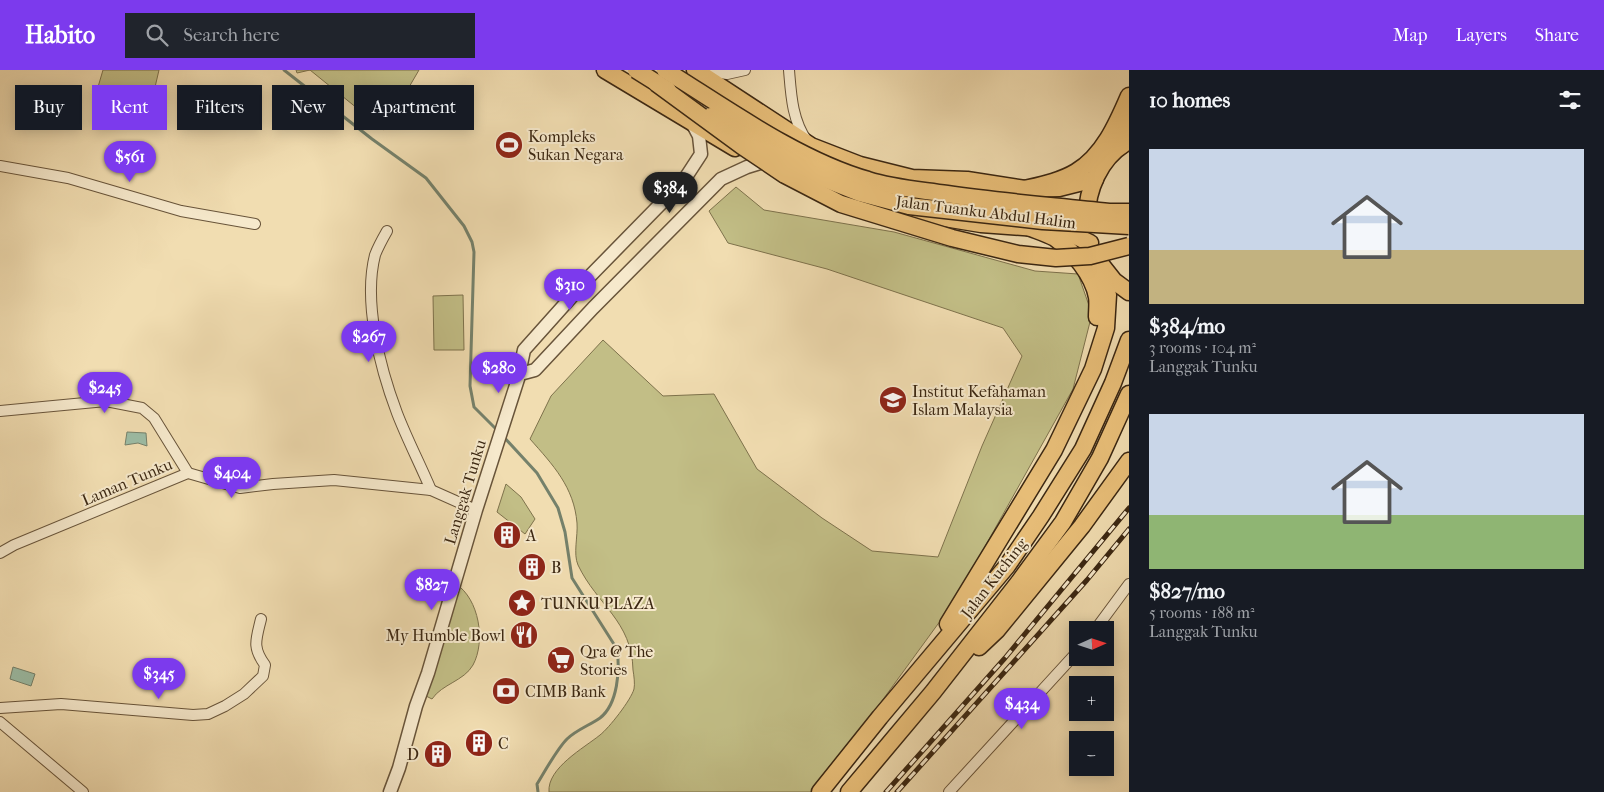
<!DOCTYPE html>
<meta charset="utf-8">
<style>
body{margin:0;font-family:"IM FELL French Canon",serif;background:#20242c;color:#f1f3f6;height:100vh;display:flex;flex-direction:column;font-size:19px;white-space:nowrap}
*{box-sizing:border-box;margin:0}
p{font-size:16px;color:#9ea1a6}
.icon{flex:none;width:28px;height:28px;fill:none;stroke:currentColor;stroke-width:2;stroke-linecap:round;stroke-linejoin:round}
.map{position:relative;flex:1;overflow:hidden}
.side{display:flex;flex-direction:column;background:#171b24;width:475px}
.side>*{flex:none}
.top-card{position:absolute;left:15px;top:15px;width:475px;height:45px;display:flex;gap:10px}
.needle{width:32px;rotate:87deg}
.tools{position:absolute;left:1069px;top:551px;display:grid;gap:10px}
.tools a{display:grid;place-items:center;width:45px;height:45px;border-radius:0px;background:#171b24;box-shadow:0 2px 12px #0003;font-size:25px}
.price{position:absolute;translate:-50% -42px;padding:0 11px;border-radius:18px;background:#7c3aed;color:#fff;font-size:16px;line-height:32px;filter:drop-shadow(0 1px 2px #0008)}
.price::after{content:'';position:absolute;left:50%;top:30px;width:15px;height:11px;margin-left:-8px;background:inherit;clip-path:polygon(0 0,100% 0,50% 100%)}
.price.selected{background:#222;color:#fff}
ul{padding:0;list-style:none}
li{display:grid;align-content:center;gap:10px;height:265px;padding:0 20px}
li span{display:grid;place-items:center;height:155px;border-radius:0px;color:#555}
li>.icon{margin-inline-start:auto}
span .icon{width:90px;height:90px;fill:#fffc;stroke-width:1}
li b{font-size:21px}
h2{display:flex;justify-content:space-between;align-items:center;height:60px;padding:0 20px;font-size:21px}
.chip{padding:0 18px;border-radius:0px;background:#171b24;box-shadow:0 2px 12px #0003;font-size:18px;line-height:45px}
.chip.selected{background:#7c3aed;color:#fff}
header{display:flex;align-items:center;gap:30px;box-sizing:border-box;height:70px;padding:0 25px;background:#7c3aed;color:#fff}
header strong{font-size:24px}
nav{display:flex;gap:28px;margin-inline-start:auto;font-size:18px}
.search{width:350px;height:45px;background:#20242c;display:flex;align-items:center;gap:12px;box-sizing:border-box;padding:0 18px;border-radius:0px;color:#9ea1a6;font-size:19px}
main{display:flex;flex:1;min-height:0}
.map>svg:first-child{display:block}
</style>
<header>
<strong>Habito</strong>
<div class="search"><svg class="icon" aria-label="search" viewBox="0 0 24 24"><circle cx="10" cy="10" r="6"/><path d="M15 15l6 6"/></svg>Search here</div>
<nav><a>Map</a><a>Layers</a><a>Share</a></nav>
</header>
<main>
<div class="map">
<svg width="1129" height="722" viewBox="0 0 1129 722">
<rect width="100%" height="100%" fill="#f1ddb1"/>
<filter id="stains"><feTurbulence type="fractalNoise" baseFrequency=".004" numOctaves="4"/><feColorMatrix values="0 0 0 0 .2 0 0 0 0 .09 0 0 0 0 .02 0 0 0 .5 -.17"/></filter>
<radialGradient id="worn" r=".72"><stop offset=".6" stop-color="#630" stop-opacity="0"/><stop offset="1" stop-color="#630" stop-opacity=".3"/></radialGradient>
<!-- green -->
<g fill="#c2be86" stroke="#7e724c">
<polygon points="103,0 159,0 152,30 98,17"/>
<polygon points="296,0 419,0 384,60 310,0 297,3"/>
<path d="M736,117l28,23 130,22 141,39 43,3 14,40 -19,75 -119,213 -113,155 -29,35h-263c-2,-24 35,-44 51,-57 9,-7 31,-35 34,-46 1,-5 0,-13 -1,-19 -1,-49 -36,-65 -55,-105 -5,-11 0,-29 -1,-42 -3,-36 -24,-58 -47,-84l21,-43 52,-56 60,56 51,-2 43,75 65,49 50,33 66,6 44,-111 40,-90 -19,-28 -176,-59 -99,-26 -19,-32z"/>
<polygon points="463,225 464,280 434,280 433,226"/>
<polygon points="506,414 521,427 535,449 525,464 497,442"/>
<path d="M456,514c23,15 30,57 17,81 -9,16 -31,19 -41,34l-6,-3z"/>
</g>
<!-- water -->
<g fill="#9cbda6" stroke="#75816b">
<polygon points="127,362 146,363 147,376 138,373 125,375"/>
<polygon points="13,597 35,604 31,616 10,609"/>
</g>
<g fill="none" stroke-linecap="round" stroke-linejoin="round">
<!-- stream -->
<g stroke="#75816b" stroke-width="3">
<polyline points="284,0 372,69 426,108 464,156 472,172 474,182 470,316 474,337 498,361"/>
<path d="M502,365l35,38 21,35 7,24 7,46 45,71c3,21 1,55 -17,69 -10,7 -24,12 -33,21 -10,10 -22,32 -30,45l1,8"/>
</g>
<defs>
<g id="minor">
<path d="M789,0c2,24 3,50 18,71"/>
<polyline points="704,1 727,4 745,0"/>
<polyline points="0,96 68,108 181,141 255,154"/>
<path d="M387,161c-4,7 -9,16 -12,24 -12,47 5,113 22,158 10,26 23,51 34,77"/>
<polyline points="0,341 106,331 142,338 154,348 188,403"/>
<polyline points="0,483 14,475 188,403 240,418 273,414 334,410 431,420 476,440"/>
<polyline points="1095,560 1129,514"/>
<path d="M0,638l61,-4 132,11 15,-1 17,-8 19,-12 19,-18 2,-11c-13,-18 -9,-25 -4,-46"/>
<polyline points="0,652 83,722"/>
<polyline points="949,722 1078,581"/>
</g>
<g id="tertiary">
<polyline points="520,304 535,300 593,238 721,109 747,97 760,93"/>
<polyline points="390,722 399,698 416,636 428,603 476,440 518,309 524,280 591,205 684,110 701,84 699,66 692,53"/>
</g>
<g id="primary">
<polyline points="605,0 735,78"/>
<polyline points="695,0 811,76 860,95 912,108 967,110 1025,119 1059,118 1095,109"/>
<polyline points="914,143 981,154 1063,160 1090,173"/>
<path d="M1087,153c-2,-31 13,-67 42,-82"/>
<polyline points="1099,192 1114,211 1129,222"/>
</g>
<g id="trunk">
<polyline points="1122,75 1129,50"/>
<path d="M1025,119c17,-4 36,-8 51,-17 27,-16 41,-48 53,-76"/>
<path d="M1026,156c9,4 20,7 29,12 18,13 38,37 42,59 1,6 0,14 0,20"/>
<polyline points="948,554 1054,380 1093,299 1106,258 1108,225 1098,191"/>
<polyline points="979,577 997,560 1082,456 1129,391"/>
<polyline points="820,722 880,647 1007,496 1041,446 1083,379 1113,313 1129,270"/>
<polyline points="849,722 933,622 1019,512 1063,452 1100,388 1129,324"/>
</g>
</defs>
<!-- minor casing -->
<use href="#minor" stroke="#68543a" stroke-width="12"/>
<!-- tertiary casing -->
<use href="#tertiary" stroke="#68543a" stroke-width="15"/>
<!-- primary casing -->
<use href="#primary" stroke="#3b2712" stroke-width="19"/>
<!-- trunk casing -->
<use href="#trunk" stroke="#3b2712" stroke-width="19"/>
<!-- minor -->
<use href="#minor" stroke="#f6e9cc" stroke-width="10"/>
<!-- tertiary -->
<use href="#tertiary" stroke="#f6e9cc" stroke-width="12"/>
<!-- primary -->
<use href="#primary" stroke="#e8be78" stroke-width="16"/>
<!-- trunk -->
<use href="#trunk" stroke="#e8be78" stroke-width="16"/>
<defs>
<g id="rail">
<polyline points="886,722 1005,588 1129,438"/>
<polyline points="897,722 1087,510 1129,459"/>
</g>
</defs>
<!-- rail casing -->
<use href="#rail" stroke="#3b2712" stroke-width="5"/>
<!-- rail -->
<use href="#rail" stroke="#f6e9cc" stroke-width="3" stroke-dasharray="9" stroke-linecap="butt"/>
<defs>
<g id="primary-bridge">
<polyline points="636,0 668,20"/>
<path d="M665,0c61,38 133,90 203,110 25,8 53,10 79,14 54,8 108,12 162,18h20"/>
<polyline points="711,46 810,103 860,123 909,136 1043,151 1129,156"/>
</g>
<polyline id="trunk-bridge" points="656,13 742,76 785,105 841,134 952,168 1018,184 1056,188 1090,186 1129,176"/>
</defs>
<!-- primary-bridge casing -->
<use href="#primary-bridge" stroke="#3b2712" stroke-width="19" stroke-linecap="butt"/>
<!-- trunk-bridge casing -->
<use href="#trunk-bridge" stroke="#3b2712" stroke-width="19" stroke-linecap="butt"/>
<!-- primary-bridge -->
<use href="#primary-bridge" stroke="#e8be78" stroke-width="16"/>
<!-- trunk-bridge -->
<use href="#trunk-bridge" stroke="#e8be78" stroke-width="16"/>
</g>
<!-- icons -->
<defs>
<symbol id="stadium-disc" viewBox="-11 -11 22 22"><circle r="9.5" fill="#8f2418" stroke="#f6e9cc"/><path d="M0-5a6.5 5 0 1 0 0 10a6.5 5 0 1 0 0-10ZM-3.5-1.8h7v3.6h-7Z" fill="#fff"/></symbol>
<symbol id="school-disc" viewBox="-11 -11 22 22"><circle r="9.5" fill="#8f2418" stroke="#f6e9cc"/><path d="M0-5L7-2L0 1L-7-2ZM-4 1L0 2.5L4 1V4Q0 6-4 4Z" fill="#fff"/></symbol>
<symbol id="building-disc" viewBox="-11 -11 22 22"><circle r="9.5" fill="#8f2418" stroke="#f6e9cc"/><path d="M-4-6H4V6H1V3H-1V6H-4ZM-2.5-4.3h1.7v1.8h-1.7ZM.8-4.3h1.7v1.8H.8ZM-2.5-1h1.7V.8h-1.7ZM.8-1h1.7V.8H.8Z" fill="#fff"/></symbol>
<symbol id="sight-disc" viewBox="-11 -11 22 22"><circle r="9.5" fill="#8f2418" stroke="#f6e9cc"/><path d="M0-6L1.8-2.2L6-1.7L2.9 1.2L3.7 5.4L0 3.3L-3.7 5.4L-2.9 1.2L-6-1.7L-1.8-2.2Z" fill="#fff"/></symbol>
<symbol id="restaurant-disc" viewBox="-11 -11 22 22"><circle r="9.5" fill="#8f2418" stroke="#f6e9cc"/><path d="M-5-6h1v4h1v-4h1v4h1v-4h1v5L-1.5 .5V6h-2V.5L-5-1ZM5-6V6H3V1.5H1.5Q1.5-4 5-6Z" fill="#fff"/></symbol>
<symbol id="supermarket-disc" viewBox="-11 -11 22 22"><circle r="9.5" fill="#8f2418" stroke="#f6e9cc"/><path d="M-6-5.5h2.5l.6 2H6L4.5 2H-2.5L-4.4-4H-6ZM-1.5 3.2a1.3 1.3 0 1 0 .1 0ZM3 3.2a1.3 1.3 0 1 0 .1 0Z" fill="#fff"/></symbol>
<symbol id="bank-disc" viewBox="-11 -11 22 22"><circle r="9.5" fill="#8f2418" stroke="#f6e9cc"/><path d="M-6-4H6V4H-6ZM0-2.3a2.3 2.3 0 1 0 0 4.6a2.3 2.3 0 1 0 0-4.6Z" fill="#fff"/></symbol>
</defs>
<g fill-rule="evenodd">
<use href="#stadium-disc" x="493" y="59" width="32" height="32"/>
<use href="#school-disc" x="877" y="314" width="32" height="32"/>
<use href="#building-disc" x="491" y="449" width="32" height="32"/>
<use href="#building-disc" x="516" y="481" width="32" height="32"/>
<use href="#sight-disc" x="506" y="517" width="32" height="32"/>
<use href="#restaurant-disc" x="508" y="549" width="32" height="32"/>
<use href="#supermarket-disc" x="545" y="574" width="32" height="32"/>
<use href="#bank-disc" x="490" y="605" width="32" height="32"/>
<use href="#building-disc" x="463" y="657" width="32" height="32"/>
<use href="#building-disc" x="422" y="668" width="32" height="32"/>
</g>
<g text-anchor="middle" dominant-baseline="central" stroke-width="4" stroke-linejoin="round" paint-order="stroke">
<!-- poi labels -->
<g font-size="16" fill="#3b2712" stroke="#f6e9cc" text-anchor="start">
<text x="528" y="66">Kompleks<tspan x="528" dy="18">Sukan Negara</tspan></text>
<text x="912" y="321">Institut Kefahaman<tspan x="912" dy="18">Islam Malaysia</tspan></text>
<text x="526" y="465">A</text>
<text x="551" y="497">B</text>
<text x="541" y="533">TUNKU PLAZA</text>
<text x="505" y="565" text-anchor="end">My Humble Bowl</text>
<text x="580" y="581">Qra @ The<tspan x="580" dy="18">Stories</tspan></text>
<text x="525" y="621">CIMB Bank</text>
<text x="498" y="673">C</text>
<text x="419" y="684" text-anchor="end">D</text>
</g>
<!-- street labels -->
<g font-size="16" fill="#3b2712" stroke="#f6e9cc">
<text transform="translate(986 142) rotate(7)">Jalan Tuanku Abdul Halim</text>
<text transform="translate(127 412) rotate(-23)">Laman Tunku</text>
<text transform="translate(465 422) rotate(-73)">Langgak Tunku</text>
<text transform="translate(994 508) rotate(-52)">Jalan Kuching</text>
</g>
</g>
<rect width="100%" height="100%" filter="url(#stains)"/>
<rect width="100%" height="100%" fill="url(#worn)"/>
</svg>
<div class="tools">
<a><svg class="needle" viewBox="-14 -14 28 28"><path d="M0-13l5 13h-10z" fill="#e53935"/><path d="M0 13l5-13h-10z" fill="#9ea1a6"/></svg></a>
<a>+</a>
<a>−</a>
</div>
<b class="price" style="left:130px;top:113px">$561</b>
<b class="price selected" style="left:670px;top:144px">$384</b>
<b class="price" style="left:570px;top:241px">$310</b>
<b class="price" style="left:369px;top:293px">$267</b>
<b class="price" style="left:499px;top:324px">$280</b>
<b class="price" style="left:105px;top:344px">$245</b>
<b class="price" style="left:232px;top:429px">$404</b>
<b class="price" style="left:432px;top:541px">$827</b>
<b class="price" style="left:159px;top:630px">$345</b>
<b class="price" style="left:1022px;top:660px">$434</b>
<div class="top-card">
<a class="chip">Buy</a>
<a class="chip selected">Rent</a>
<a class="chip">Filters</a>
<a class="chip">New</a>
<a class="chip">Apartment</a>
</div>
</div>
<section class="side">
<h2>10 homes<svg class="icon" aria-label="filters" viewBox="0 0 24 24"><path d="M4 7h16M4 17h16"/><circle cx="9" cy="7" r="2"/><circle cx="15" cy="17" r="2"/></svg></h2>
<ul>
<li><span style="background:linear-gradient(#c9d6e8 65%,#c2b280 0)"><svg class="icon" aria-label="home" viewBox="0 0 24 24"><path d="M3 11l9-7 9 7M6 9v11h12V9"/></svg></span><div><b>$384/mo</b><p>3 rooms · 104 m²</p><p>Langgak Tunku</p></div></li>
<li><span style="background:linear-gradient(#c9d6e8 65%,#8fb573 0)"><svg class="icon" aria-label="home" viewBox="0 0 24 24"><path d="M3 11l9-7 9 7M6 9v11h12V9"/></svg></span><div><b>$827/mo</b><p>5 rooms · 188 m²</p><p>Langgak Tunku</p></div></li>
</ul>
</section>
</main>
